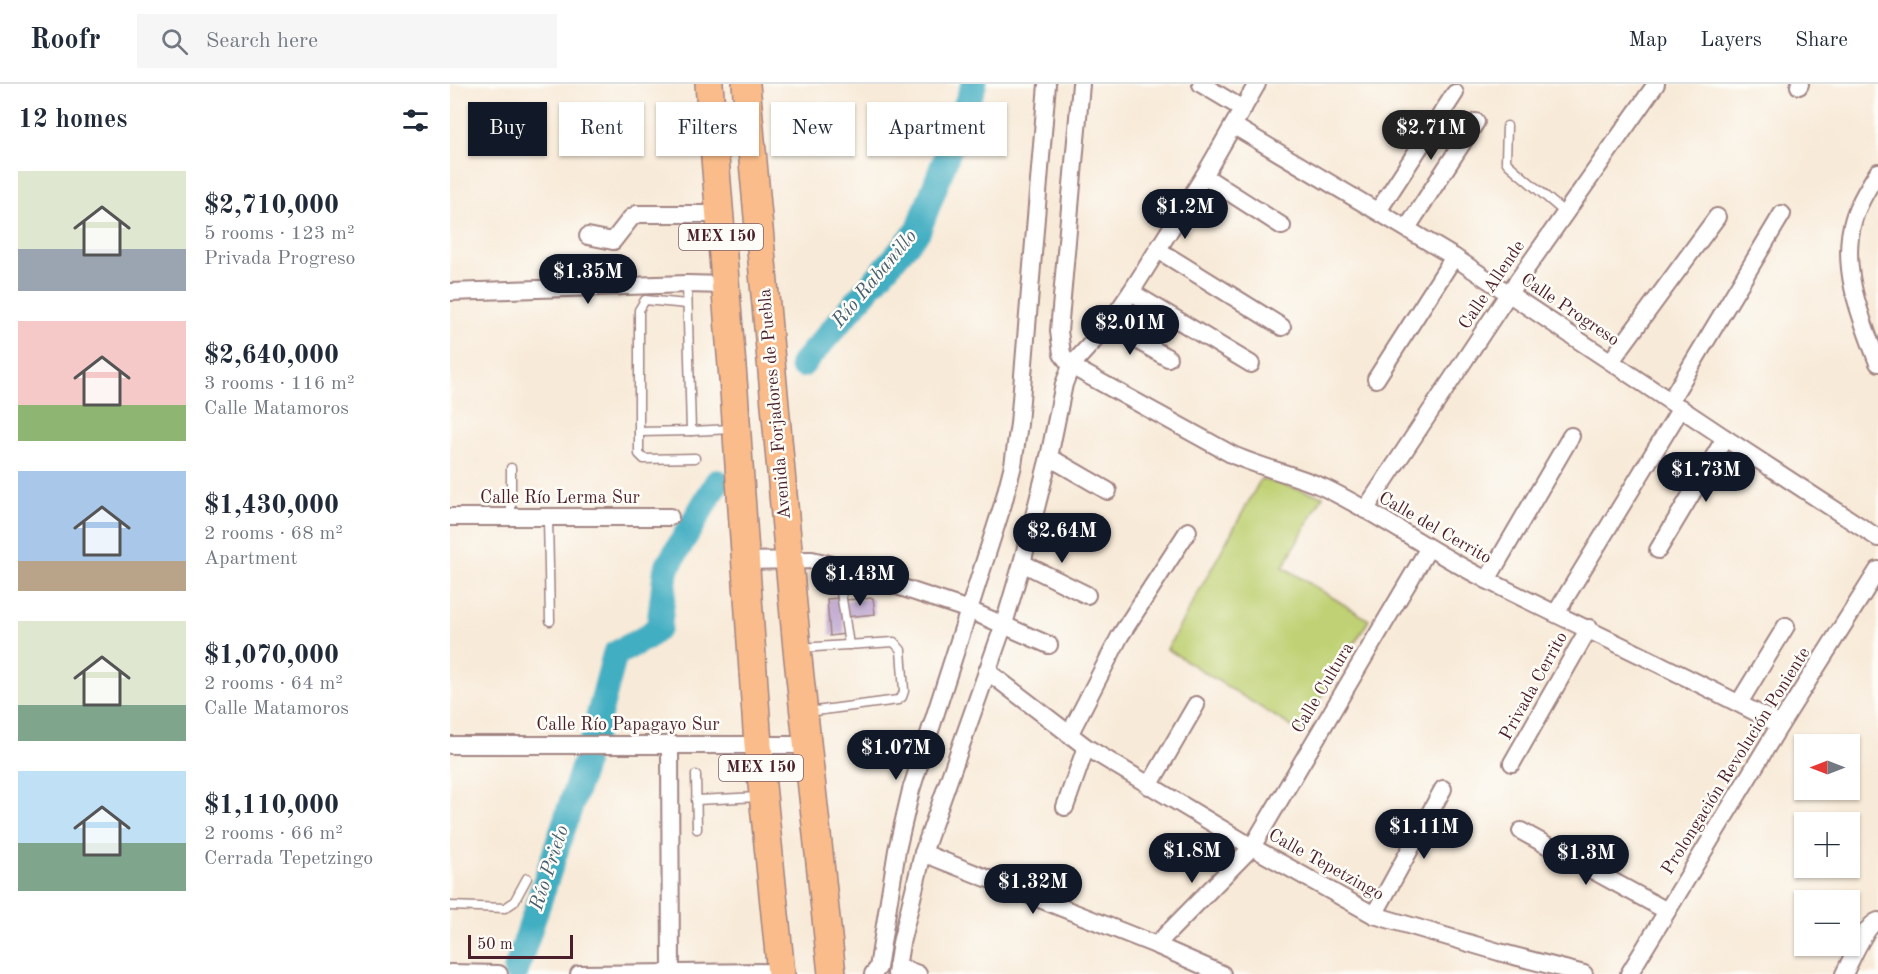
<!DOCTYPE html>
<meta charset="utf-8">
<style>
body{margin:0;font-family:"Old Standard TT",serif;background:#f6f6f7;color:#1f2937;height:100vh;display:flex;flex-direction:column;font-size:22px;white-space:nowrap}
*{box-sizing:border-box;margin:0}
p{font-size:20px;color:#747a83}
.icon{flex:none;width:33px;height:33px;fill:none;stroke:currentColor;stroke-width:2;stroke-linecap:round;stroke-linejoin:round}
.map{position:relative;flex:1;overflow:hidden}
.panel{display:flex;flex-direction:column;background:#fff;width:450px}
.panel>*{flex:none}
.hud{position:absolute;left:18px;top:18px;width:570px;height:54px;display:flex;gap:12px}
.needle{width:39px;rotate:270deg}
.controls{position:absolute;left:1344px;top:650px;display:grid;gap:12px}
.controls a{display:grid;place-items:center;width:66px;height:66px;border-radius:0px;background:#fff;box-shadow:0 2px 4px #0004;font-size:30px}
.scale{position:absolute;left:18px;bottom:15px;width:105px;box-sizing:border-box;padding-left:6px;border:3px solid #4a1f2b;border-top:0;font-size:16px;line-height:21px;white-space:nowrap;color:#4a1f2b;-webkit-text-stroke:4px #fdfcf7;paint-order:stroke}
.price{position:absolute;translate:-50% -51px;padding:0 14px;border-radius:21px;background:#111827;color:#fff;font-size:20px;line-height:39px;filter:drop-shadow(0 2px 3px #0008)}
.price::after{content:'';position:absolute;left:50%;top:36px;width:18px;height:14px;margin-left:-9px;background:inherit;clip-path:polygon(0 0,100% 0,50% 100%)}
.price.on{background:#222;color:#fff}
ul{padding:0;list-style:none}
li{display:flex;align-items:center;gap:18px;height:150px;padding:0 18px}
li span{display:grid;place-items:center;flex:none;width:168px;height:120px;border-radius:0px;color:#555}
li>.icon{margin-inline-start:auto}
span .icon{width:72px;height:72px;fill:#fffc;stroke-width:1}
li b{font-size:26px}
h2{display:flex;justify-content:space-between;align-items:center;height:72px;padding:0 18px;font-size:26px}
.pill{padding:0 21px;border-radius:0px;background:#fff;box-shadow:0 2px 4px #0004;font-size:21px;line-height:54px}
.pill.on{background:#111827;color:#fff}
header{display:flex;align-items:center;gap:36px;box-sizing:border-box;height:84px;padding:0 30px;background:#fff;border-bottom:2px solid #e0e1e3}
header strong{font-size:28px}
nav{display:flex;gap:33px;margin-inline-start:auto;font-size:21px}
.search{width:420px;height:54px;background:#f6f6f7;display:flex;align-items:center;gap:15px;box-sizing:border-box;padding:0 21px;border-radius:0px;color:#747a83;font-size:22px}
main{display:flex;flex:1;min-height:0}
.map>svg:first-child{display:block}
</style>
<header>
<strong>Roofr</strong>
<div class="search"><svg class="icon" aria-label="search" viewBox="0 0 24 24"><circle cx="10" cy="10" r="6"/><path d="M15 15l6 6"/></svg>Search here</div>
<nav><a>Map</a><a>Layers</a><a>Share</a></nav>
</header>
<main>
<section class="panel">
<h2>12 homes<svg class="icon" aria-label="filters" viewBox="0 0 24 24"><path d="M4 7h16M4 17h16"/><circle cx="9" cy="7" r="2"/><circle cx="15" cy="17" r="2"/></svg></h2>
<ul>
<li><span style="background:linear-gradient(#dfe7d0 65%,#9aa5b1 0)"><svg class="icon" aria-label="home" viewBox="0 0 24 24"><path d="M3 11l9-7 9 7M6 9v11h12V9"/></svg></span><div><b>$2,710,000</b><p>5 rooms · 123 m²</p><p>Privada Progreso</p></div></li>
<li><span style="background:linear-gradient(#f6c9c9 70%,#8fb573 0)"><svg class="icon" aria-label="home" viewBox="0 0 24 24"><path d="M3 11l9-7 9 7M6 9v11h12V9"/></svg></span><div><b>$2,640,000</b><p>3 rooms · 116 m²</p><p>Calle Matamoros</p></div></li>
<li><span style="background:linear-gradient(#a9c7e8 75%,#b9a48a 0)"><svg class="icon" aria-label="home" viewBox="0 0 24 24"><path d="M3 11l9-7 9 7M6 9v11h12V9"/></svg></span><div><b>$1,430,000</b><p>2 rooms · 68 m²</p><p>Apartment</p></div></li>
<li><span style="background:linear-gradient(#dfe7d0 70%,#7fa58c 0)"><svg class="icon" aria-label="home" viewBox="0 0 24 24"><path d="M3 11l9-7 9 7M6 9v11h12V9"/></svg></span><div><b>$1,070,000</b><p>2 rooms · 64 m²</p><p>Calle Matamoros</p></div></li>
<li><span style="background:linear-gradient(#bfe0f5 60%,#7fa58c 0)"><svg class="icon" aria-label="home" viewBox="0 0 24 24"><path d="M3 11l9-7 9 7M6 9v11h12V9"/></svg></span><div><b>$1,110,000</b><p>2 rooms · 66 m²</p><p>Cerrada Tepetzingo</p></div></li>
</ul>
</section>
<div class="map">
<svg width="1428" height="890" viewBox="0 0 1428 890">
<rect width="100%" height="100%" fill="#fdfcf7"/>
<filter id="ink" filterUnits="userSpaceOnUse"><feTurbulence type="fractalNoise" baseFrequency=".0167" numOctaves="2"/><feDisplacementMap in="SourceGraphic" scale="12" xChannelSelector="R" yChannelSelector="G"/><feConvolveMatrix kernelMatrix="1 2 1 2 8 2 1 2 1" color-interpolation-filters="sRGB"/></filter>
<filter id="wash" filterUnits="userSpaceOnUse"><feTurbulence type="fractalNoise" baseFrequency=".008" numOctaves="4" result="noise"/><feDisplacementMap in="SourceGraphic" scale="24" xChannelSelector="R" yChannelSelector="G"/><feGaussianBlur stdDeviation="1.35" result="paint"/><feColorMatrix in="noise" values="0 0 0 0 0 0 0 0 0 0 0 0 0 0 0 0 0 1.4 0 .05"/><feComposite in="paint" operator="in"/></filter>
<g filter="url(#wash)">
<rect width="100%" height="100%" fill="#f8ead8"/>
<!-- green -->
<polygon fill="#c0d174" stroke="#857850" stroke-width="1.5" points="811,395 873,412 833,483 919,536 850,648 717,565"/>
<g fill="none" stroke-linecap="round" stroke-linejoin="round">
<!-- river -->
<g stroke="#43aec2" stroke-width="26">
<polyline points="352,281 468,147 524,0"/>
<polyline points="142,658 165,570 197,553 209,543 216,485 267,398"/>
<polyline points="66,887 134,681"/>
</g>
</g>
<g id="blocks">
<!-- building -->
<g fill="#b79dcb">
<polygon points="391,514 395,550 380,552 377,515"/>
<polygon points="423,514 425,530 396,533 395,516"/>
</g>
</g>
</g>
<g filter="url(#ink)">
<use href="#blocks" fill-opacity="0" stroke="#a18482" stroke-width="1.5"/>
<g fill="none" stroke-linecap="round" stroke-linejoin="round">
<defs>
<g id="lane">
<polyline points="1057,42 1056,77 1058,80 1114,128"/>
<polyline points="237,200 241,347 282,345"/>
<polyline points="237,220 195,216 189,226 189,348 241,347"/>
<polyline points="189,348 189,370 194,375 245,374"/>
<polyline points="61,384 61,433"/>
<polyline points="98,433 100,537"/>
<polyline points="387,482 399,561"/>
<polyline points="350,564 444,558 451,566 454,607 452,613 448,616 358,628"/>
<polyline points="246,691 247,745"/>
<polyline points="246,716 309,713"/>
<polyline points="0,822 55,824 64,818 77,794"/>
</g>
<g id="street">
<path d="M631,0l-22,247 3,23 9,12 160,88c30,14 63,20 94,34 56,27 106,64 162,92 97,49 197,94 293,145"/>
<polyline points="751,0 793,25"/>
<polyline points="1349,2 1350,0"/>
<polyline points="784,42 1004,173 1275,354 1428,454"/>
<path d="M1428,88c-9,14 -19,30 -24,46 -15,48 7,100 24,145"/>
<polyline points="754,92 832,142"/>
<polyline points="928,127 1005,9"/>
<polyline points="957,144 1026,38"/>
<polyline points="138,152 163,157 181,134 187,130 269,130"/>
<polyline points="708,166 832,243"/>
<polyline points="0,208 237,200 275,201"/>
<polyline points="681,208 801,280"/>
<polyline points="659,240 718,274"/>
<polyline points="1161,277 1267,133"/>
<polyline points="926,295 1004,173"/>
<polyline points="1220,317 1332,130"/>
<polyline points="599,373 658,407"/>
<polyline points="915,426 1059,209 1206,0"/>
<polyline points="0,433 220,433"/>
<polyline points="1208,466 1275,354"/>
<polyline points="295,477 362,476 387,482 519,526 599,561"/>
<polyline points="572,479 637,511"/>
<polyline points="1037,496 1121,352"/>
<polyline points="1106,529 1231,324"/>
<polyline points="537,587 636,663 802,763 924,831 1049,868 1134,890"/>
<polyline points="1289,619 1336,542"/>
<polyline points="619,651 670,552 738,447"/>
<polyline points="220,660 221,890"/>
<polyline points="0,661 357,661"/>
<polyline points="1062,679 1139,544"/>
<polyline points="699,702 746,621"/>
<polyline points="615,723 636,663"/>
<polyline points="1071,747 1217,827"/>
<polyline points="473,769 706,861 772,890"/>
<polyline points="924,831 993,705"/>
<polyline points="706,861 802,763 978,465"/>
<polyline points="447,882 468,890"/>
<polyline points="0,889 49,890"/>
<polyline points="129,890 331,888"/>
<polyline points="423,890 428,884 447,766 461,706 553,420 563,381 569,340 597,0"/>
<polyline points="446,890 451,859 473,769 554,540 572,479 599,373 614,300 621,282 659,240 681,208 754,92 807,0"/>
<polyline points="1179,890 1330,641 1428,486"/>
<path d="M1394,890c7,-13 21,-49 34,-53"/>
</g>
<g id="primary">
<polyline points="259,0 284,307 308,661 331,890"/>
<polyline points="296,0 347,565 382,890"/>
</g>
</defs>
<!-- lane casing -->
<use href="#lane" stroke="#a18482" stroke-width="11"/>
<!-- street casing -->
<use href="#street" stroke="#a18482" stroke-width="20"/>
<!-- primary casing -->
<use href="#primary" stroke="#a18482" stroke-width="30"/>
<!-- lane -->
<use href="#lane" stroke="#fff" stroke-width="8"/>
<!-- street -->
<use href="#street" stroke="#fff" stroke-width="16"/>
<!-- primary -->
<use href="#primary" stroke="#f9bc8a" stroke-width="27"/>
</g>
</g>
<g text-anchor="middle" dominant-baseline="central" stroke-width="5" stroke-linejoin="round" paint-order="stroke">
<!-- shield labels -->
<g fill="#fdfcf7" stroke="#806168" stroke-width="1.5">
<rect x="229" y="140" width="84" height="26" rx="4.5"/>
<rect x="269" y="671" width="84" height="26" rx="4.5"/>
</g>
<g font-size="16" font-weight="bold" fill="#4a1f2b">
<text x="271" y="153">MEX 150</text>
<text x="311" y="684">MEX 150</text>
</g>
<!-- street labels -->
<g font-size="18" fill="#4a1f2b" stroke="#fdfcf7">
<text transform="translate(1042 201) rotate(-56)">Calle Allende</text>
<text transform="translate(1120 226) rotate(34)">Calle Progreso</text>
<text transform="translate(325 320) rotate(-95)">Avenida Forjadores de Puebla</text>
<text x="110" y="414">Calle Río Lerma Sur</text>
<text transform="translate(985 444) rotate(30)">Calle del Cerrito</text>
<text transform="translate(1084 602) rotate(-61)">Privada Cerrito</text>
<text transform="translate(873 604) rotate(-59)">Calle Cultura</text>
<text x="178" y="641">Calle Río Papagayo Sur</text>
<text transform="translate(1286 677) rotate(-58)">Prolongación Revolución Poniente</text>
<text transform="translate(876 781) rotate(29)">Calle Tepetzingo</text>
</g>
<!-- water labels -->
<g font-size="20" font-style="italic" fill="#475f6f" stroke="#fdfcf7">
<text transform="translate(425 195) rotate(-50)">Río Rabanillo</text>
<text transform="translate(100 784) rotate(-72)">Río Prieto</text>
</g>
</g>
</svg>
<div class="controls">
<a><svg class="needle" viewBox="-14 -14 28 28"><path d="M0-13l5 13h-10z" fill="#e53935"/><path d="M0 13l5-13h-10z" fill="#747a83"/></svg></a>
<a>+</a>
<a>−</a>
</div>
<div class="scale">50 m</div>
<b class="price on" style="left:981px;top:77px">$2.71M</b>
<b class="price" style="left:735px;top:156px">$1.2M</b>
<b class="price" style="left:138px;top:221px">$1.35M</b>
<b class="price" style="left:680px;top:272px">$2.01M</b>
<b class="price" style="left:1256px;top:419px">$1.73M</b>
<b class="price" style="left:612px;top:480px">$2.64M</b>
<b class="price" style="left:410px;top:523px">$1.43M</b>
<b class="price" style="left:446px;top:697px">$1.07M</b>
<b class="price" style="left:974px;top:776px">$1.11M</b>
<b class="price" style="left:742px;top:800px">$1.8M</b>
<b class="price" style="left:1136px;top:802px">$1.3M</b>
<b class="price" style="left:583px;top:831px">$1.32M</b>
<div class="hud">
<a class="pill on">Buy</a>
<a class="pill">Rent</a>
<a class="pill">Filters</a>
<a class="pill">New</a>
<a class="pill">Apartment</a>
</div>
</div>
</main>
